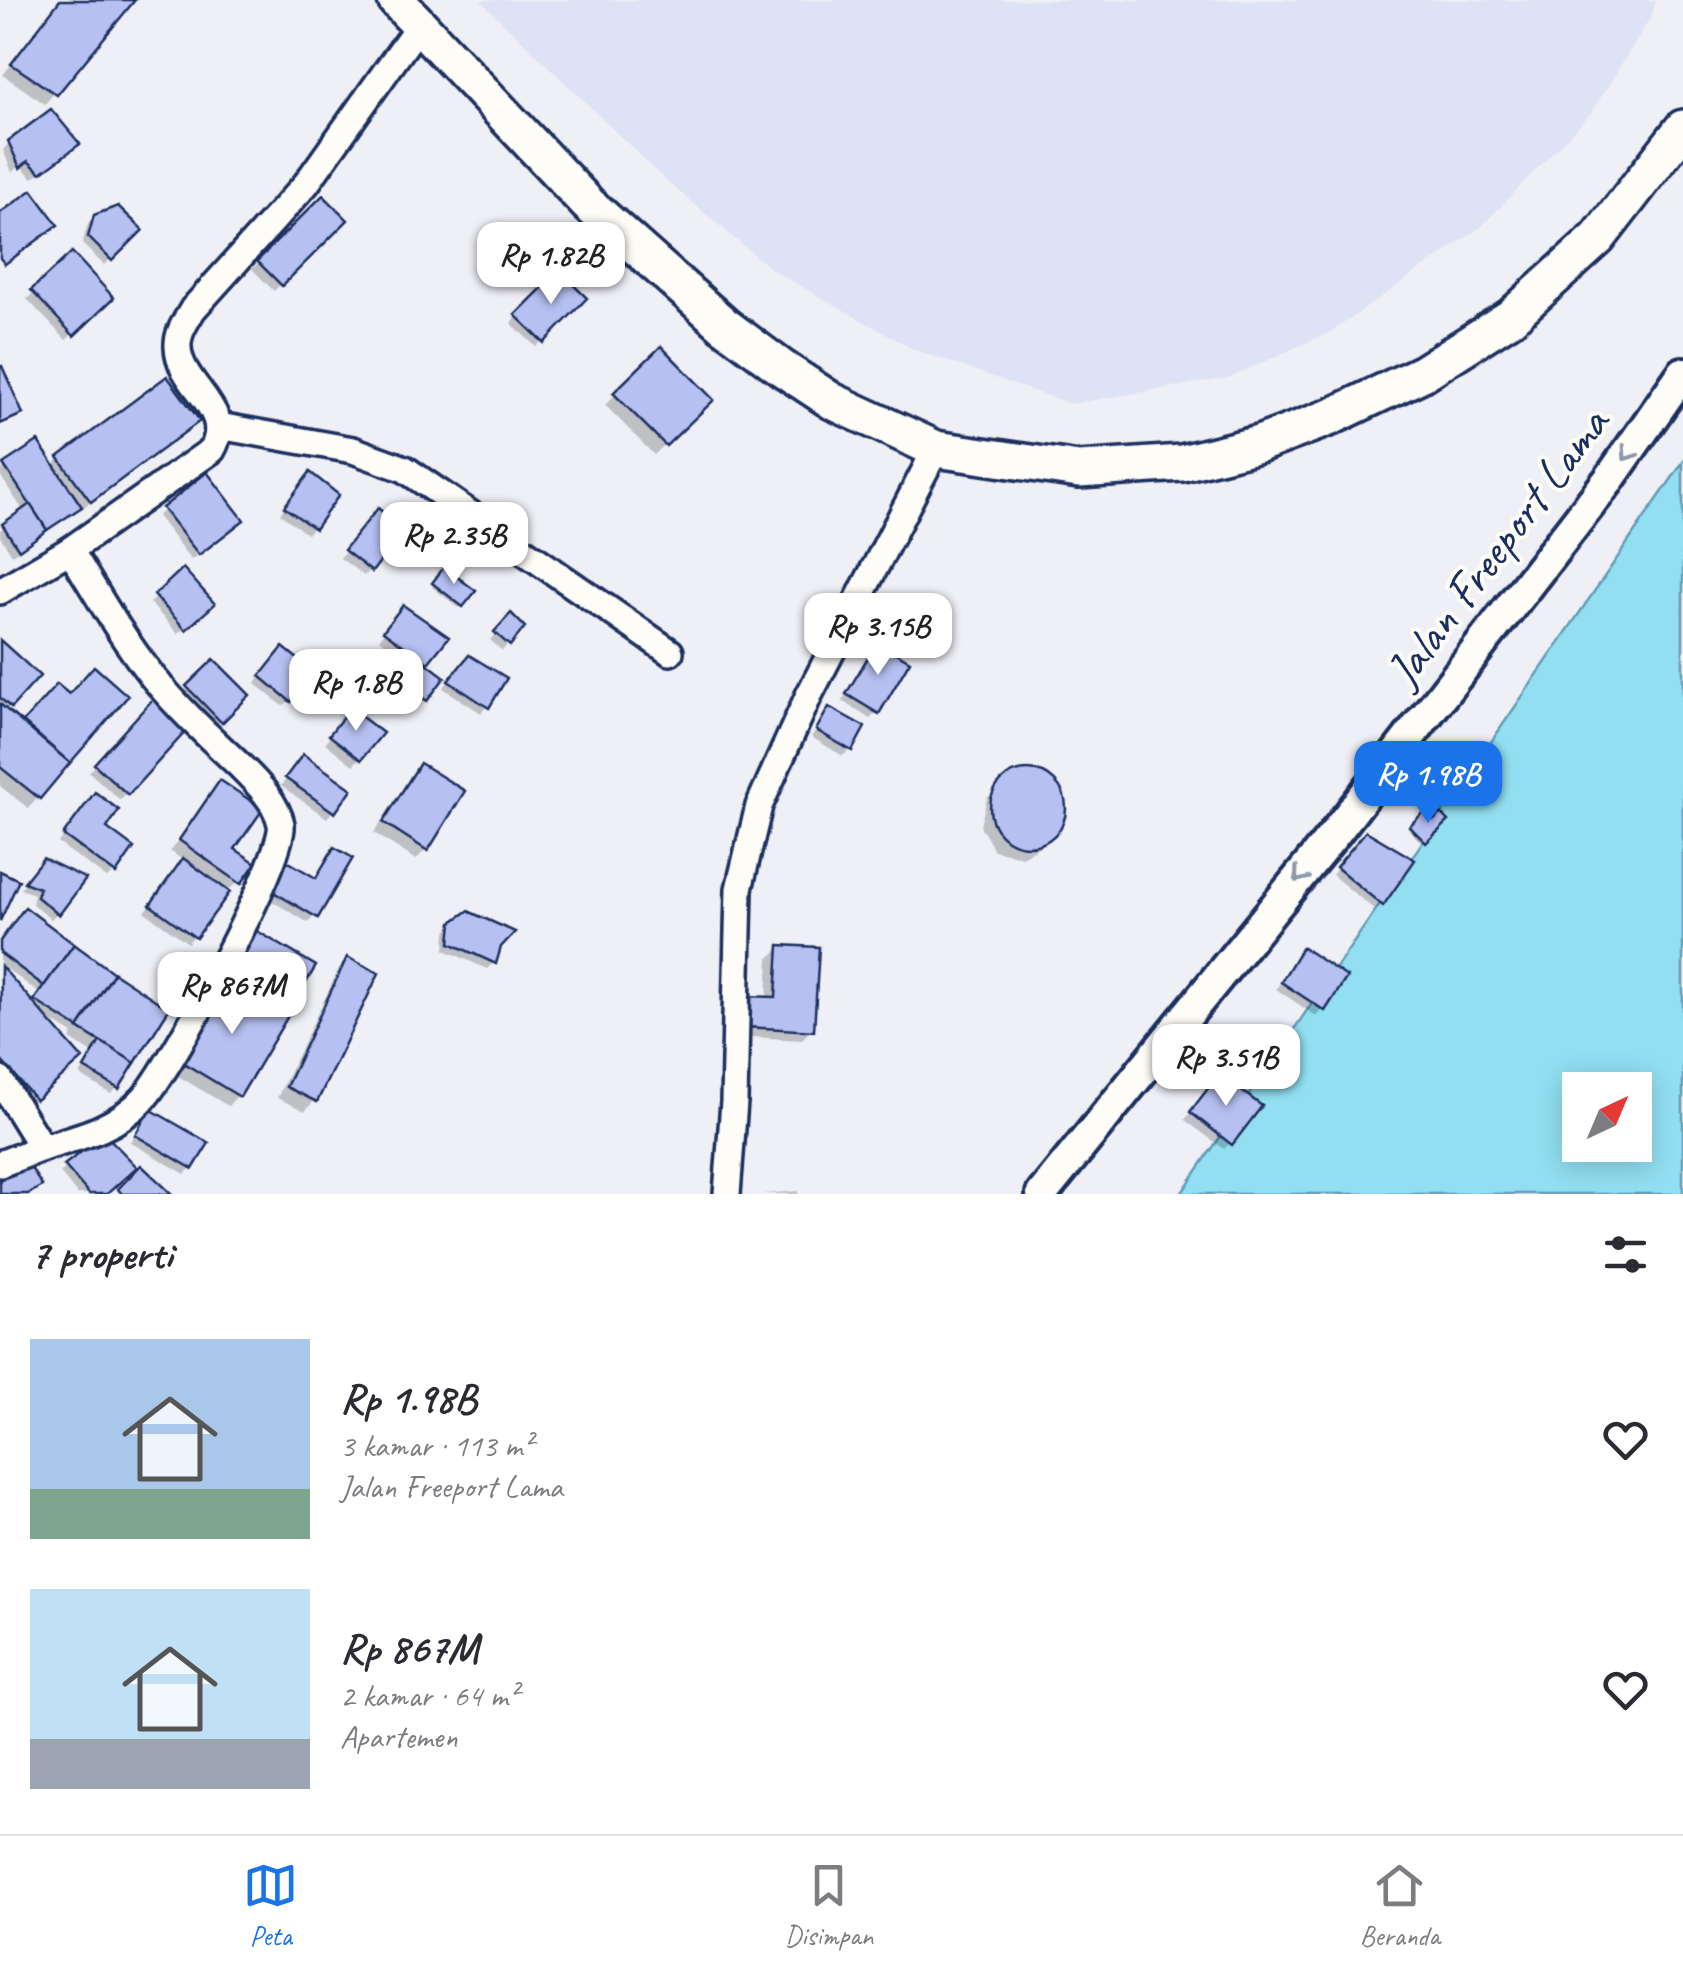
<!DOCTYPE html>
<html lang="id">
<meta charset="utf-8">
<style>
body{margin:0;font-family:Caveat,sans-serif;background:#f2f2f3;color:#2b2b33;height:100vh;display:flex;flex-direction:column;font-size:38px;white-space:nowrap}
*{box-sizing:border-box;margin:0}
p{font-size:32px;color:#7c7c81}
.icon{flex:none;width:55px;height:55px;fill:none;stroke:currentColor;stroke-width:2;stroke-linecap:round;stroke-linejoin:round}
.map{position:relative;height:1194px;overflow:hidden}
.side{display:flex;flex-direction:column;background:#fff;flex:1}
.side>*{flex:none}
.needle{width:65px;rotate:44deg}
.fabs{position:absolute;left:1562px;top:1072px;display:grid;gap:20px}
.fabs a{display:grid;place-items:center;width:90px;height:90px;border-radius:0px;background:#fff;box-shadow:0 5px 25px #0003;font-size:50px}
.price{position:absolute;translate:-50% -85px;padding:0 22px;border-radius:20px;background:#fff;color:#222;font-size:32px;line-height:65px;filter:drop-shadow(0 2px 5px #0008)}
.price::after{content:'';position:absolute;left:50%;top:60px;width:30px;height:22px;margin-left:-15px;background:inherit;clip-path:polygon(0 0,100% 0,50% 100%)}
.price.current{background:#1a73e8;color:#fff}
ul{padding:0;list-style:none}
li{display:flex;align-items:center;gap:30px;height:250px;padding:0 30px}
li span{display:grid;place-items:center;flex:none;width:280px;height:200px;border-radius:0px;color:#555}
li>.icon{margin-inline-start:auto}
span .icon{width:120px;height:120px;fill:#fffc;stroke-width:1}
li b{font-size:42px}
h2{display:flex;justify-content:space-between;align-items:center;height:120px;padding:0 30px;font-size:42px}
.tabs{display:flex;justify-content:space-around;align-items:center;height:140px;border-top:2px solid #e1e1e2;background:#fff;font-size:28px;color:#7c7c81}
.tabs a{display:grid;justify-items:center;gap:5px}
.tabs .current{color:#1a73e8}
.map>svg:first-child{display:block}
</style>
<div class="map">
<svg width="1683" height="1194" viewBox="0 0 1683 1194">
<rect width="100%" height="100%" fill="#eff0f6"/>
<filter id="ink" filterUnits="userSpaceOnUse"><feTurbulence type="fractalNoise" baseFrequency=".01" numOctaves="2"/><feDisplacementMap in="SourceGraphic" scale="20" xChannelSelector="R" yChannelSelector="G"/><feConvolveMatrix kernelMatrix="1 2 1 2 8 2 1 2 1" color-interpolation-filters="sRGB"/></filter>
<g filter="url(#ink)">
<!-- built -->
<polygon fill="#dee2f5" points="480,0 1656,0 1651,17 1591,113 1481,227 1333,331 1228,378 1070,404 915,350 772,270 664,179"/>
<!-- water -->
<path fill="#91dff1" stroke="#6299b6" stroke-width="2.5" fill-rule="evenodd" d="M1683,462v732h-502zM1580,1090h55v55h-55z"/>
<!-- shadow -->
<g fill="#0003">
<polygon points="61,0 131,0 45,104 3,75"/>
<polygon points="9,143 70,150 33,178 20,166 12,172 3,150"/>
<polygon points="323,199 344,220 274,291 252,269"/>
<polygon points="95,217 139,230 104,265 82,244 88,224"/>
<polygon points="71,256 111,297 66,340 27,299"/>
<polygon points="559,274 584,298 536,347 511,323"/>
<polygon points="660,350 710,400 654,455 605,405"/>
<polygon points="197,421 80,510 78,508 12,555 0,536 0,530 24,512 0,475 4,465 52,466 59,459"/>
<polygon points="207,476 235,526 191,560 157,516"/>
<polygon points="304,482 313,527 307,534 280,514"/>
<polygon points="371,518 371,570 364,576 340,558"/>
<polygon points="445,570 472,592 459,608 432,587"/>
<polygon points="183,572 211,604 178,634 150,603"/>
<polygon points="397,614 445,637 424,664 425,700 419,706 394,687 412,663 379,639"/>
<polygon points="511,617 522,627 502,651 490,640"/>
<polygon points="0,643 36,676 5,711 23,725 47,697 124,696 28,808 0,786"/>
<polygon points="877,645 877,712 870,719 842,701"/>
<polygon points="277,657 290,700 283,706 255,684"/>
<polygon points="214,662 246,695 214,727 182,694"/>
<polygon points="463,665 487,706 481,713 443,688"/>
<polygon points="153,702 184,730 120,800 89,772"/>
<polygon points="830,710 850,749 843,756 811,737"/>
<polygon points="344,718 360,758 353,765 325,743"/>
<polygon points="297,763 333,811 327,818 281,786"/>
<polygon points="420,766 426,849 416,860 374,833 410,776"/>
<polygon points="1023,771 1050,779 1065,803 1058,831 1047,842 1022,857 994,850 980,826 987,798"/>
<polygon points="220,783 239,882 227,891 188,943 145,912 184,861 170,851"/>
<polygon points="88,802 103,828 114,872 107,878 58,843"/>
<polygon points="1425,814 1434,823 1445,821 1422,843 1409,830"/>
<polygon points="1360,840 1381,904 1375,910 1332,875"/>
<polygon points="334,850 350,859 309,923 260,894 314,880"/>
<polygon points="37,868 57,913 51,919 32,904 34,894 20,889"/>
<polygon points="25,911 110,973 117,1088 111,1094 80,1075 93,1053 70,1039 73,1034 43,1016 69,1069 25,1108 0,1080 0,971 31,1004 39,993 0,964 0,943"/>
<polygon points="453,924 499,945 494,962 487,969 445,950 446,932"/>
<polygon points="242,941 288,1008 238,1095 228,1106 168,1070"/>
<polygon points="780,947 811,1030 801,1040 736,1036 767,999 769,958"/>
<polygon points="1296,957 1323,1009 1316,1016 1276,989"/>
<polygon points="348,960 315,1100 305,1111 277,1098 338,971"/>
<polygon points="1213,1083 1230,1143 1224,1149 1185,1120"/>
<polygon points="150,1112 191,1168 185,1174 130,1142"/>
<polygon points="66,1167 104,1194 77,1194 60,1173"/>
<polygon points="798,1191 798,1194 762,1194"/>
</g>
<!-- building -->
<g fill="#b7c0f2" stroke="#1b2f5e" stroke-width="2.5">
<polygon points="60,0 135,0 57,95 11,64"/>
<polygon points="51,109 80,144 41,173 28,161 20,168 8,141"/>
<polygon points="32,190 58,225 5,264 0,258 0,213"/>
<polygon points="323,195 348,220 282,286 257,261"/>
<polygon points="118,206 143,230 112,261 88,237 94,215"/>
<polygon points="72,252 114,298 74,336 31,290"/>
<polygon points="559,271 587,298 544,343 515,315"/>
<polygon points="661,346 714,400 666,446 613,393"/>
<polygon points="2,366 23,414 0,424 0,367"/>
<polygon points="167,376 200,421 91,502 58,457"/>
<polygon points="38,441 82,507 47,530 3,464"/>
<polygon points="207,472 244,520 199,555 162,508"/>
<polygon points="310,472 339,495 315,529 284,507"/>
<polygon points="30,504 47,530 19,550 2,524"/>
<polygon points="378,508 404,530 372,572 344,550"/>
<polygon points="444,567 476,591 463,607 432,583"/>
<polygon points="183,568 215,604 186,630 154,595"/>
<polygon points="403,605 449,637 428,663 383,631"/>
<polygon points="511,613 525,627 510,646 494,632"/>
<polygon points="0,640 40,676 11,708 0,698"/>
<polygon points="877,642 910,661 879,714 846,694"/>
<polygon points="283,647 315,673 291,702 260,676"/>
<polygon points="416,655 445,677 427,701 398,679"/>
<polygon points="469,655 507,678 489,708 448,681"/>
<polygon points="214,659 250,695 222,723 186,686"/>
<polygon points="94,666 128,696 70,763 23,722 57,684 69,694"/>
<polygon points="153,699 187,730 128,795 94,764"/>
<polygon points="0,704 70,763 40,799 0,767"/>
<polygon points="829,707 865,727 852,751 816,730"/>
<polygon points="350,708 383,733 361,760 329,735"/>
<polygon points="303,754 352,789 335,813 285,778"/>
<polygon points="420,763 465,791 428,851 383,822"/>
<circle cx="1028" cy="808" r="38"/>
<polygon points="220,780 263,809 235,849 256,863 241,884 179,840"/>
<polygon points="95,792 119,810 107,828 134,848 116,874 63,835"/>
<polygon points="1426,810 1434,820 1441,813 1449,821 1426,843 1409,826"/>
<polygon points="1366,831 1415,860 1383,906 1336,867"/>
<polygon points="334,847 353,858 318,918 265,887 282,858 316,878"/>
<polygon points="43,858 86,879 59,915 37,897 39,888 24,882"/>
<polygon points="183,858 230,892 196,938 150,905"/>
<polygon points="0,871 19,880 0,921"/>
<polygon points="25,907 74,944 44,986 0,953 0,941"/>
<polygon points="468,911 515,932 501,947 496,964 450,943 452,922"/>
<polygon points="252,928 316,966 290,1010 226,972"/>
<polygon points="74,944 114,973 78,1028 34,1000"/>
<polygon points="779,945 819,947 814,1031 745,1027 746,996 776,997"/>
<polygon points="1302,947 1347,977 1325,1011 1281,982"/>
<polygon points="347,957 379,973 317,1102 286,1087"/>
<polygon points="1,966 83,1059 36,1100 0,1059"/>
<polygon points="114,973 169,1009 135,1063 78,1028"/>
<polygon points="224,978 288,1016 240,1097 177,1059"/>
<polygon points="100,1041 135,1063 119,1089 84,1068"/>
<polygon points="1219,1074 1262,1106 1232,1145 1190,1112"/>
<polygon points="150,1109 209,1143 193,1169 135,1135"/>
<polygon points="105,1134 137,1167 107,1194 89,1194 64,1165"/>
<polygon points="24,1156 42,1186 28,1194 0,1194 0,1170"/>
<polygon points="141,1165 172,1194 122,1194 118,1189"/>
</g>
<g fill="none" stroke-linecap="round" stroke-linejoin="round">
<defs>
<g id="minor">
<polyline points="219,426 353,450 405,469 670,652"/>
<path d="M0,591l70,-41 142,-100c24,-41 -33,-64 -34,-103 -1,-14 8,-26 15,-38l113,-125 113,-159"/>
<polyline points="0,1080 42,1148 0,1164"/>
<path d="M42,1148c37,-11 73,-19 101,-49 27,-29 144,-244 138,-275 -5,-24 -28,-45 -44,-61 -30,-28 -59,-55 -85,-87 -31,-39 -56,-84 -82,-126"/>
<polyline points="727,1194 734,1102 739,889 759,806 809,695 936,449"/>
</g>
<polyline id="tertiary" points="1042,1194 1335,833 1608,481 1683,373"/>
<polyline id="secondary" points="396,0 588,204 724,325 782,368 832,401 936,449 1079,470 1182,463 1259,444 1331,417 1423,373 1511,317 1598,238 1683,128"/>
</defs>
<!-- minor casing -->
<use href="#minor" stroke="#1b2f5e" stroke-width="32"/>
<!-- tertiary casing -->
<use href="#tertiary" stroke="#1b2f5e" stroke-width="38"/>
<!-- secondary casing -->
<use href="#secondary" stroke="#1b2f5e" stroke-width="42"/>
<!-- minor -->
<use href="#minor" stroke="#fdfcf7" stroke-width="25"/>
<!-- tertiary -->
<use href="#tertiary" stroke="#fdfcf7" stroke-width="30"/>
<!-- secondary -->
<use href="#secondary" stroke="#fdfcf7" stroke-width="35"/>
</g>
<!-- one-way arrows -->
<defs><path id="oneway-chevron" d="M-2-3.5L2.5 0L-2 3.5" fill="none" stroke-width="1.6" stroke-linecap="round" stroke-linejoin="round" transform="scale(2.5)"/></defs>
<g stroke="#8c96aa">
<use href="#oneway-chevron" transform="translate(1628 454) rotate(125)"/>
<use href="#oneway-chevron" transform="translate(1300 876) rotate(129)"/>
</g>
</g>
<g text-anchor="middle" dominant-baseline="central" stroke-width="8" stroke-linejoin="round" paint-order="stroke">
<!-- street labels -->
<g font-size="48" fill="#1b2f5e" stroke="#fdfcf7">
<text transform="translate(1497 547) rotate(-53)">Jalan Freeport Lama</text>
</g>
</g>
</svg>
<div class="fabs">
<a><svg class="needle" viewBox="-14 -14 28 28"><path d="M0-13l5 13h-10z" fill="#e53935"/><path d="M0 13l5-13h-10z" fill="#7c7c81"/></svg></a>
</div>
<b class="price" style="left:551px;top:307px">Rp 1.82B</b>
<b class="price" style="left:454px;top:587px">Rp 2.35B</b>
<b class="price" style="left:878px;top:678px">Rp 3.15B</b>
<b class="price" style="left:356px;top:734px">Rp 1.8B</b>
<b class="price current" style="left:1428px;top:826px">Rp 1.98B</b>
<b class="price" style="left:232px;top:1037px">Rp 867M</b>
<b class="price" style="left:1226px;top:1109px">Rp 3.51B</b>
</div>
<section class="side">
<h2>7 properti<svg class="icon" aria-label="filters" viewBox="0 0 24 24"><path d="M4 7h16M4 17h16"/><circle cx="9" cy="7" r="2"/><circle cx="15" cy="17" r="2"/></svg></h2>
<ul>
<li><span style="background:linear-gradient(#a9c7e8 75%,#7fa58c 0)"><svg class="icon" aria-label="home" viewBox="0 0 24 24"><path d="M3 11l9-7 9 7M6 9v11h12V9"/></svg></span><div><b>Rp 1.98B</b><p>3 kamar · 113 m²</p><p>Jalan Freeport Lama</p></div><svg class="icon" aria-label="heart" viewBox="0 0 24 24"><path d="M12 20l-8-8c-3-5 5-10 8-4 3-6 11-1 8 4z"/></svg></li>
<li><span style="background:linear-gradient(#bfe0f5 75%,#9aa5b1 0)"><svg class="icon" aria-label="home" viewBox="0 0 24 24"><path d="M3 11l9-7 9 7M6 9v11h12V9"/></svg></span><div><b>Rp 867M</b><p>2 kamar · 64 m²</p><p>Apartemen</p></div><svg class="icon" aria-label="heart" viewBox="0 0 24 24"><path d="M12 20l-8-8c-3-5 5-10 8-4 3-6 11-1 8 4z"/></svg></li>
</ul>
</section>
<nav class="tabs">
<a class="current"><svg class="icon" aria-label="map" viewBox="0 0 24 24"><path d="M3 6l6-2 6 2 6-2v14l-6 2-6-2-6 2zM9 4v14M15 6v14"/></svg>Peta</a>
<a><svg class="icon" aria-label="saved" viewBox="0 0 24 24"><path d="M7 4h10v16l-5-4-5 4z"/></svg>Disimpan</a>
<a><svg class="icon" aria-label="home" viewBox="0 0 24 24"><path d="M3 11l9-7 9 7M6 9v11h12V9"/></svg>Beranda</a>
</nav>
